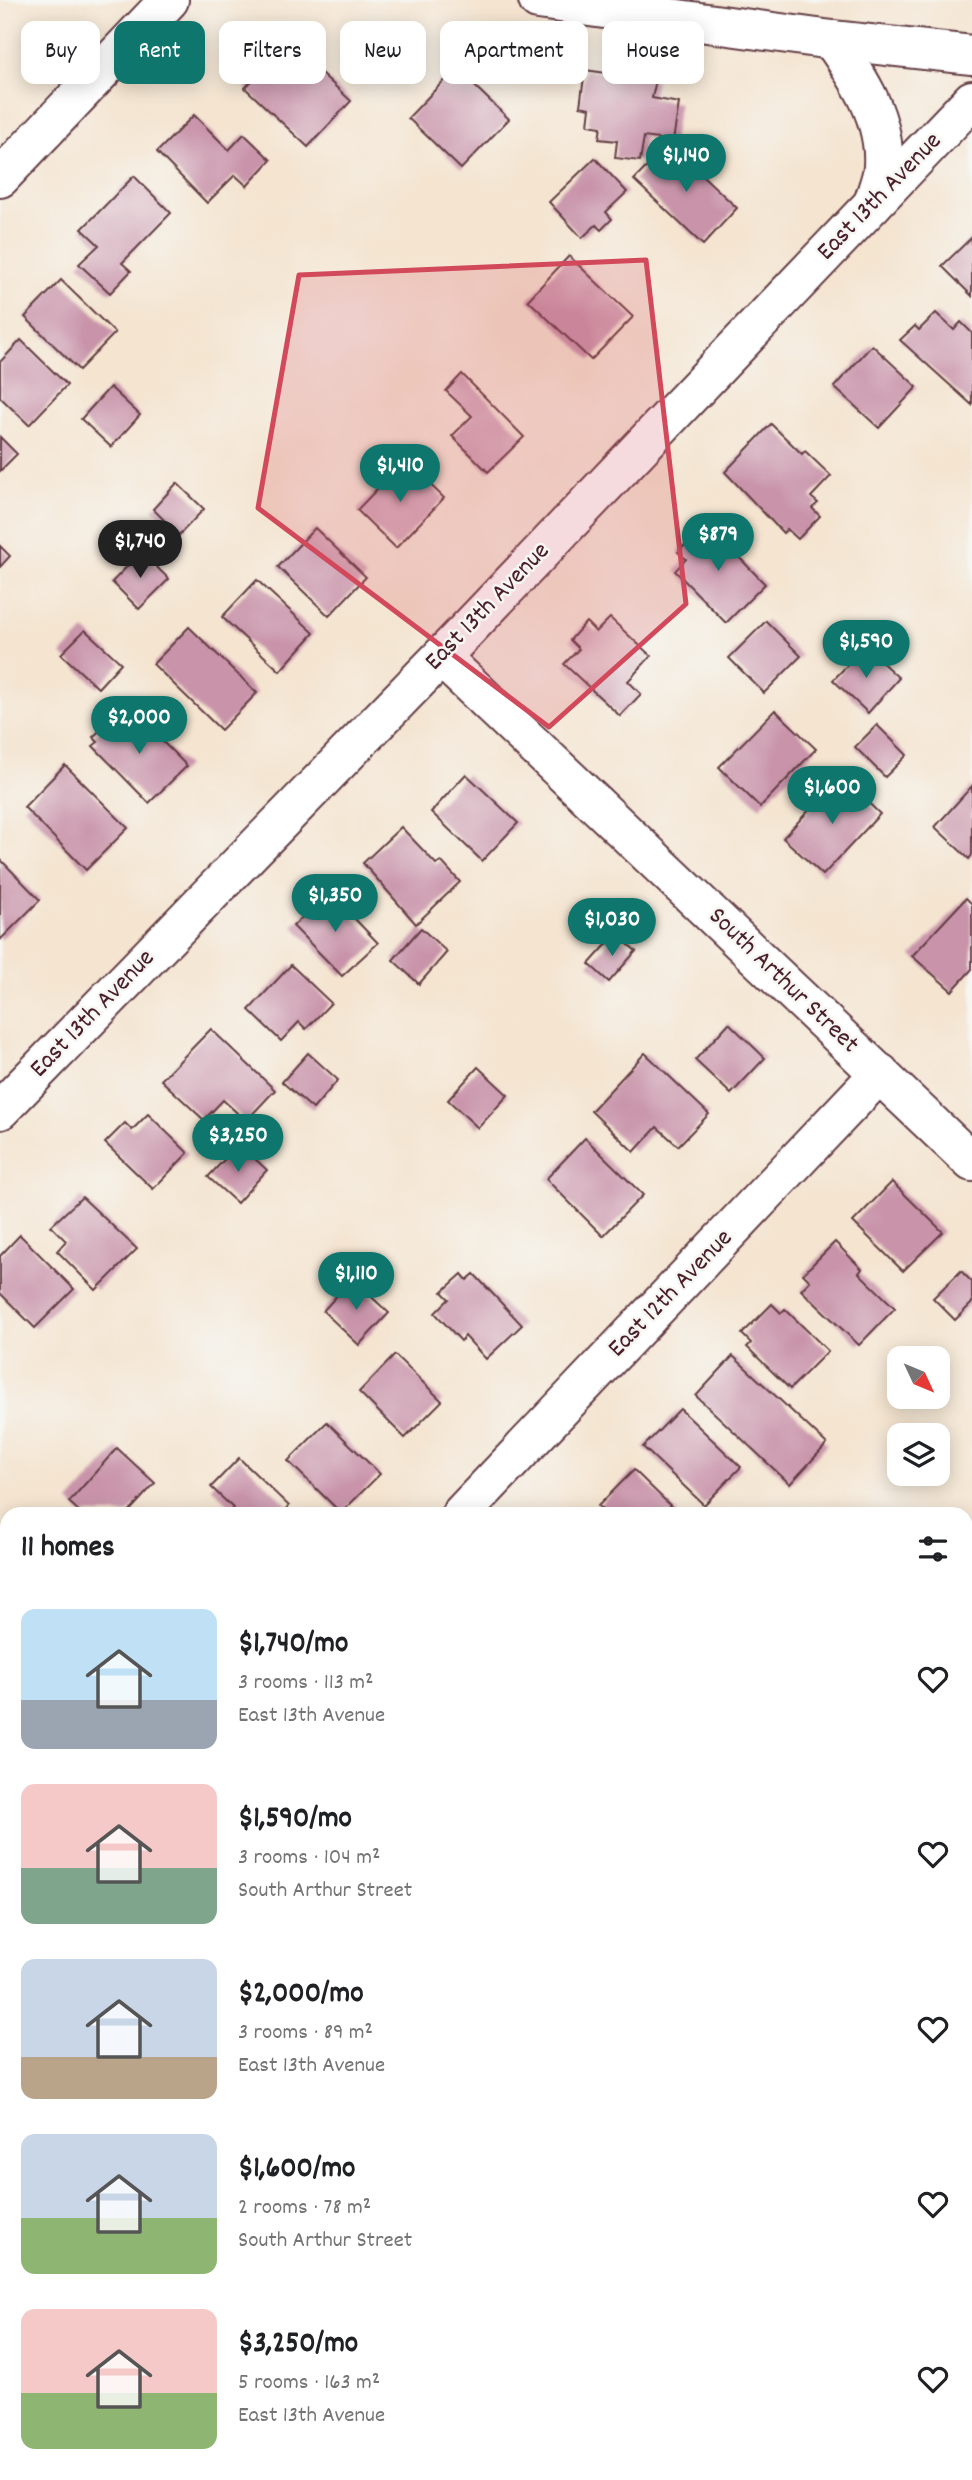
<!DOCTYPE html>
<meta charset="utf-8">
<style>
body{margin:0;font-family:Dekko,sans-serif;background:#f2f2f2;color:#202124;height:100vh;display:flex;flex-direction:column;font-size:26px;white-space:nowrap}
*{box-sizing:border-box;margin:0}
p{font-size:23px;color:#757577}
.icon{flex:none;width:38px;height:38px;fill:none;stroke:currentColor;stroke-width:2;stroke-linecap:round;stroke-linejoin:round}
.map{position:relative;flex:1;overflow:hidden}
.side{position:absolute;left:0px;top:1507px;width:973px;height:975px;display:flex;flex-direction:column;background:#fff;border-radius:21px 21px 0 0;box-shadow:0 4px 18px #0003}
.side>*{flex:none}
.hud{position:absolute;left:21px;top:21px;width:931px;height:63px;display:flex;gap:14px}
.needle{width:46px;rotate:134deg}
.controls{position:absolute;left:887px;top:1346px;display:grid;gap:14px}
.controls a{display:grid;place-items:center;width:63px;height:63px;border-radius:14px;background:#fff;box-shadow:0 4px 18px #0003;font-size:35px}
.price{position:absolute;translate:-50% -60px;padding:0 16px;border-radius:24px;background:#0f766e;color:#fff;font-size:23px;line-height:46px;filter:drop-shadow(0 2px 4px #0008)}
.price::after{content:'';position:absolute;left:50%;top:42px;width:21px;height:16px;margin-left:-10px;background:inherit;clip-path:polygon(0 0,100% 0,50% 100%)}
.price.selected{background:#222;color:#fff}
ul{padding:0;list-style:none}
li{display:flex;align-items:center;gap:21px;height:175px;padding:0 21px}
li span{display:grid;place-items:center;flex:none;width:196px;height:140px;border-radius:14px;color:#555}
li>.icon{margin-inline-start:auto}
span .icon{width:84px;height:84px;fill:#fffc;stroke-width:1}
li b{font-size:30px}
h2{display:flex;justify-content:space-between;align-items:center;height:84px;padding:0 21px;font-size:30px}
.tag{padding:0 24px;border-radius:14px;background:#fff;box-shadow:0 4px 18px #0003;font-size:24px;line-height:63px}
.tag.selected{background:#0f766e;color:#fff}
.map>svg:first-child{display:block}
</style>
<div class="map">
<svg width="972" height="2480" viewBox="0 0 972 2480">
<rect width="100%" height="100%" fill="#f6f6f2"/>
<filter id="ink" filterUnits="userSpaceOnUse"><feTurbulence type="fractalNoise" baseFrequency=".0143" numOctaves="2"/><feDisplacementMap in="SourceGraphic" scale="14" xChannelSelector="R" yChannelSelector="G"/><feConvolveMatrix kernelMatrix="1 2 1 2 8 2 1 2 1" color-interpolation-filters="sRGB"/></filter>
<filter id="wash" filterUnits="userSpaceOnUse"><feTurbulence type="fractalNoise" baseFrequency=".00686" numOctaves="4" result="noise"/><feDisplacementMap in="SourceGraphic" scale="28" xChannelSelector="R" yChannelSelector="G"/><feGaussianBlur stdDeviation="1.57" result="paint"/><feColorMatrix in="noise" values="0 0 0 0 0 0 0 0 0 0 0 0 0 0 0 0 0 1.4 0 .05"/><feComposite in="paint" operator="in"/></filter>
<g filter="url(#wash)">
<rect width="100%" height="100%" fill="#f4e4d0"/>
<!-- green -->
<polygon fill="#aec86e" stroke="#7c744c" stroke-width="2" points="972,1729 972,2480 457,2480 462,2474 966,2474 966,1730"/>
<g id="blocks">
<!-- building -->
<g fill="#c994aa">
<polygon points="288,42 351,101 308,147 245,88"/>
<polygon points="456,68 509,119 461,169 408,118"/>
<polygon points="585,70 656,80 652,98 679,103 673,141 644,137 640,161 615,158 617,141 599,139 601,127 588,125 590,108 580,106"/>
<polygon points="194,115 229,150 244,134 271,160 247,186 235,175 207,203 157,152"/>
<polygon points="669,144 737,208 703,245 634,180"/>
<polygon points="595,158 627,192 606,212 612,219 601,230 596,225 582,238 549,202"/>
<polygon points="134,176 171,213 122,263 131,271 110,293 79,264 99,245 82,229"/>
<polygon points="972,237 972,296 942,266"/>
<polygon points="569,256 633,317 591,360 528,300"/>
<polygon points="61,280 115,333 79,370 25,317"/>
<polygon points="936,313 954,330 961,322 972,333 972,405 900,340 915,326 919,330"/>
<polygon points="21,340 67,385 29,425 0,397 0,362"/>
<polygon points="872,345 917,387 879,428 834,387"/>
<polygon points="462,374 524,437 488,472 452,436 472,416 446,391"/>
<polygon points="110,387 140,415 111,447 81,419"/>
<polygon points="771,424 802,454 805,451 831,476 811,497 818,503 812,508 820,516 798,539 787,529 783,533 725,472"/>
<polygon points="0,437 17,454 0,471"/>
<polygon points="405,460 444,498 396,548 357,510"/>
<polygon points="177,483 204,509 179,535 153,509"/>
<polygon points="718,527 738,547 733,551 765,584 726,623 675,571 686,559 678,552 699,531 706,538"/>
<polygon points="315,528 366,577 329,616 278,567"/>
<polygon points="0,546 10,556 0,567"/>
<polygon points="141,552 169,579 139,609 112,582"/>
<polygon points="257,580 314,633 280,671 222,617"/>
<polygon points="610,618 651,656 628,681 641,694 620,716 564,664 579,649 570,640 586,622 596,632"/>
<polygon points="766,621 801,656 764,693 729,658"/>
<polygon points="189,627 257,693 221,730 153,664"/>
<polygon points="85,630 121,663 98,688 61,654"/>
<polygon points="865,647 899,678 868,713 833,680"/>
<polygon points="775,710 816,749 760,807 719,767"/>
<polygon points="132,711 187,766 149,803 93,746 98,742 93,737 110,721 115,727"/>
<polygon points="877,725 907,755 885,777 855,747"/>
<polygon points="65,765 128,828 86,870 24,807"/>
<polygon points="466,774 518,823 482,861 431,812"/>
<polygon points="841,776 880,814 823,875 783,838"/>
<polygon points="972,786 972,855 969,859 935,827"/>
<polygon points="401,827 436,864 441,861 460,882 416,924 363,863"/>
<polygon points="0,859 40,900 0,940"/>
<polygon points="329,892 378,943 342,976 293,926"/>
<polygon points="966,898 972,904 972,969 952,991 912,956"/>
<polygon points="421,928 447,952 419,984 393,960"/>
<polygon points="616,934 636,951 609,982 589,964"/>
<polygon points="291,965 331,1003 306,1029 299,1022 281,1041 249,1010"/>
<polygon points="729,1023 765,1058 731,1094 695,1060"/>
<polygon points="211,1029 275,1090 246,1121 223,1100 204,1120 161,1080"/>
<polygon points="308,1053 338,1080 313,1109 282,1082"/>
<polygon points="645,1053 709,1114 678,1146 657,1127 634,1152 591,1111"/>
<polygon points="478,1067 508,1095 478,1128 448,1100"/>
<polygon points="148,1114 188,1153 153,1189 105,1143 125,1123 132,1130"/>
<polygon points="585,1138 643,1195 603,1236 546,1179"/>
<polygon points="239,1144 267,1170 237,1203 208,1177"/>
<polygon points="892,1182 943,1232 903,1271 853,1222"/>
<polygon points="82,1197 137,1249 96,1290 57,1251 66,1241 51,1226"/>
<polygon points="20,1235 74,1289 35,1328 0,1293 0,1256"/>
<polygon points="835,1242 862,1269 859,1273 895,1308 859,1345 801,1290 810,1281 803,1274"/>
<polygon points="961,1271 972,1282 972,1303 955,1320 933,1298"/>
<polygon points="462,1274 467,1280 474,1274 522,1325 486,1359 465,1336 461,1341 435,1313 449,1299 442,1292"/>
<polygon points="352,1279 389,1313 359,1345 323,1311"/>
<polygon points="772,1304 781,1313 785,1309 828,1351 790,1389 747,1347 751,1343 742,1334"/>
<polygon points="395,1355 442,1401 405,1438 359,1392"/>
<polygon points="733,1356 827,1444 790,1484 696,1396"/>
<polygon points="680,1409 741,1467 704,1505 643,1447"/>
<polygon points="327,1422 380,1474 341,1513 288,1461"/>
<polygon points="117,1448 155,1483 127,1514 82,1514 69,1502"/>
<polygon points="239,1458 289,1506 282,1514 227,1514 233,1508 211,1487"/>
<polygon points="634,1470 679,1514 606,1514 598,1506"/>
<polygon points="0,1609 7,1616 7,1659 0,1666"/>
<polygon points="7,1779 7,1848 0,1841 0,1787"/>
<polygon points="0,2205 7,2212 7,2221 0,2228"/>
<rect x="966" y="2205" width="6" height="70"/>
<polygon points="175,2474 191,2474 196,2480 170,2480"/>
<polygon points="228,2474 288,2474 282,2480 233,2480"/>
</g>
</g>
</g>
<g filter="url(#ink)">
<use href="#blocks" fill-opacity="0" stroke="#643d44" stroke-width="2"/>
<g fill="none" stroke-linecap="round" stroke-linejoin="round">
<defs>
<g id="minor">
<path d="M832,40c27,38 54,78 51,127 -1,12 -7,25 -10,37"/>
<polyline points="0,178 169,0"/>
<polyline points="441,657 972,1162"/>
<polyline points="0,1110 441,657 972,100"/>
<polyline points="461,1514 880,1073"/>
<polyline points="966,1706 972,1705"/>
<polyline points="0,1946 7,1953"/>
<polyline points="0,1998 7,1991"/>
<polyline points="398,2480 404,2474"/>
</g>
<polyline id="tertiary" points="538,0 832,40 972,55"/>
</defs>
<!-- minor casing -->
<use href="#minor" stroke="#643d44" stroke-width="42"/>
<!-- tertiary casing -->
<use href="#tertiary" stroke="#643d44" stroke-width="42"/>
<!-- minor -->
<use href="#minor" stroke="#fff" stroke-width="38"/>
<!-- tertiary -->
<use href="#tertiary" stroke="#fff" stroke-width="38"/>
</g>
</g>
<!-- marked area -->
<path fill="#d1495b" fill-opacity="0.2" stroke="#d1495b" stroke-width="5" stroke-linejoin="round" d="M646,260l40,344 -137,123 -291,-219 41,-233z"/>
<g text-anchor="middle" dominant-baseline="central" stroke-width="5" stroke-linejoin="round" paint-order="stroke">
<!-- street labels -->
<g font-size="26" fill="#4a1f2b" stroke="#f6f6f2">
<text transform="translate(880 197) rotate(-46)">East 13th Avenue</text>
<text transform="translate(488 607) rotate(-46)">East 13th Avenue</text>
<text transform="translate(783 981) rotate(44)">South Arthur Street</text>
<text transform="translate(93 1014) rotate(-46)">East 13th Avenue</text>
<text transform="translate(671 1294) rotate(-46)">East 12th Avenue</text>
</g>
</g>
</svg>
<div class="controls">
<a><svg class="needle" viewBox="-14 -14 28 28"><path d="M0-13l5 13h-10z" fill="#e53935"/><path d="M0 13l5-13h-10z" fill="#757577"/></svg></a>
<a><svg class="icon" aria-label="layers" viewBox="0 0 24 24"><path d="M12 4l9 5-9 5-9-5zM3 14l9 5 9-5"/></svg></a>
</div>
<b class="price" style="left:686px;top:194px">$1,140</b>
<b class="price" style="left:400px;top:504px">$1,410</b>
<b class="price" style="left:718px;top:573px">$879</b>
<b class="price selected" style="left:140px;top:580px">$1,740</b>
<b class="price" style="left:866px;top:680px">$1,590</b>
<b class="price" style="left:139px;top:756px">$2,000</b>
<b class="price" style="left:832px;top:826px">$1,600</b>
<b class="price" style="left:335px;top:934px">$1,350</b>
<b class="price" style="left:612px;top:958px">$1,030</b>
<b class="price" style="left:238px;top:1174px">$3,250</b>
<b class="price" style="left:356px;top:1312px">$1,110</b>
<div class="hud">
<a class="tag">Buy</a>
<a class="tag selected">Rent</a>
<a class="tag">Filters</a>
<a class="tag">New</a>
<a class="tag">Apartment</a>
<a class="tag">House</a>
</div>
<section class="side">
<h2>11 homes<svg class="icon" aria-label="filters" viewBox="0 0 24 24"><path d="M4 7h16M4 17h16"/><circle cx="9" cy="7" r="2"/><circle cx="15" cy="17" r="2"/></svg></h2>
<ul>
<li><span style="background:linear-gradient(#bfe0f5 65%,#9aa5b1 0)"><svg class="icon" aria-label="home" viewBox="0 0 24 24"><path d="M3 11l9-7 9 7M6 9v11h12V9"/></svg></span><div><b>$1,740/mo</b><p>3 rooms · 113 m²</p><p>East 13th Avenue</p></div><svg class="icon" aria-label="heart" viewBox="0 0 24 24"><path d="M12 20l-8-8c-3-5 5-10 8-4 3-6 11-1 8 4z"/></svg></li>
<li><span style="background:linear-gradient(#f6c9c9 60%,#7fa58c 0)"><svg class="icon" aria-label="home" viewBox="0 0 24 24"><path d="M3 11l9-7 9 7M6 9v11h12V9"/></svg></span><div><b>$1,590/mo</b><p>3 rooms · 104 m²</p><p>South Arthur Street</p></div><svg class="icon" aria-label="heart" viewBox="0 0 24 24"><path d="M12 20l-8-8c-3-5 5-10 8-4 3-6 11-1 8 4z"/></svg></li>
<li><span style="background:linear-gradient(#c9d6e8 70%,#b9a48a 0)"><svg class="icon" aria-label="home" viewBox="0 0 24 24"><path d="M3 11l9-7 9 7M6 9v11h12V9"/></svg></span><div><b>$2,000/mo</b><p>3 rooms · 89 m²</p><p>East 13th Avenue</p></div><svg class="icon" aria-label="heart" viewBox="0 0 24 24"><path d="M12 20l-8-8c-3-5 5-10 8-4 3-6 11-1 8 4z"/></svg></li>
<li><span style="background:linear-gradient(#c9d6e8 60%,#8fb573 0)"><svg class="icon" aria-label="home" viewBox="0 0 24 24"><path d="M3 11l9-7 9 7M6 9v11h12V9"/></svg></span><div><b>$1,600/mo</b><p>2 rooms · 78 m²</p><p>South Arthur Street</p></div><svg class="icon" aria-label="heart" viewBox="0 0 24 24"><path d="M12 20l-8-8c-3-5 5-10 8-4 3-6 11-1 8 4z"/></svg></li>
<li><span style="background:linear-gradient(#f6c9c9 60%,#8fb573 0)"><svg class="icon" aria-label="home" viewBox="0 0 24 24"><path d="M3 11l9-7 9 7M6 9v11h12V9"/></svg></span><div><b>$3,250/mo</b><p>5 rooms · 163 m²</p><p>East 13th Avenue</p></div><svg class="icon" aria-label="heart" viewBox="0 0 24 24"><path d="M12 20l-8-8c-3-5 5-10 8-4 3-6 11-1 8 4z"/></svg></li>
</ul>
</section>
</div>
